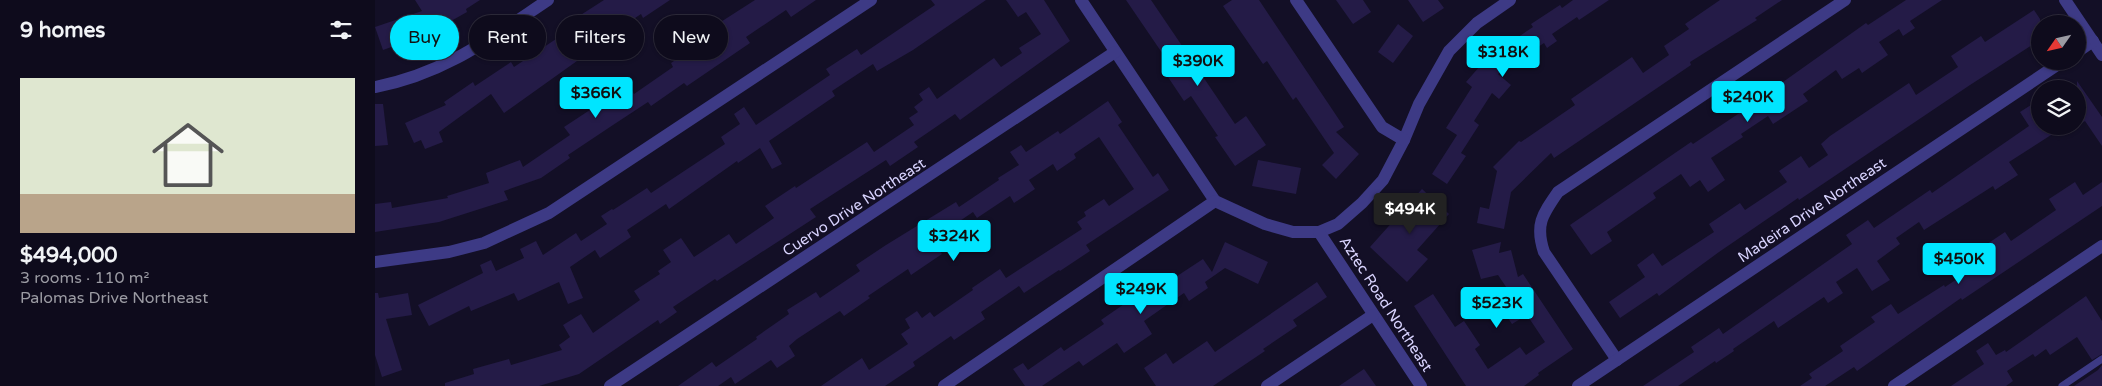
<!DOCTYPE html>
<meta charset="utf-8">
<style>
body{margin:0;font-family:"Varela Round",sans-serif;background:#171425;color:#f1f3f6;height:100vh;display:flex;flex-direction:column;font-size:19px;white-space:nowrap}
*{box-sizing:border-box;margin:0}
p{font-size:16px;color:#9b9ba3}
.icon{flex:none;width:28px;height:28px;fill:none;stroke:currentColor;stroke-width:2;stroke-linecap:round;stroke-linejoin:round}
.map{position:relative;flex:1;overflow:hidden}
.drawer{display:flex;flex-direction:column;background:#0e0b1c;width:375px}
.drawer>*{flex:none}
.banner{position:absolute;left:15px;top:15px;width:475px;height:45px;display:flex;gap:10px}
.needle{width:32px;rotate:236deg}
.controls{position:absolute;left:1656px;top:15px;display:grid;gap:10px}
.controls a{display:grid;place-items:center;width:55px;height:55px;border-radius:50%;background:#0e0b1c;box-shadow:0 1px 4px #0004,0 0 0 1px #2e2b3b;font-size:25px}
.price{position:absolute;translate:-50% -42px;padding:0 11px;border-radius:5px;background:#00e5ff;color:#111;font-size:16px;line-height:32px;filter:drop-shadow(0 1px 2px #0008)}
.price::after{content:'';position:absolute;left:50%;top:30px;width:15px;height:11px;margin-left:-8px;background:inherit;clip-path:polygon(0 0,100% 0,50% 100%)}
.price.selected{background:#222;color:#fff}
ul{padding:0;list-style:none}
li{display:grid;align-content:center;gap:10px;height:265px;padding:0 20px}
li span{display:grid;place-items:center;height:155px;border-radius:0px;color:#555}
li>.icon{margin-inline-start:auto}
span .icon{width:90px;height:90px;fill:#fffc;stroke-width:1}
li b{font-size:21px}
h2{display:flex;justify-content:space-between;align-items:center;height:60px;padding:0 20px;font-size:21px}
.chip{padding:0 18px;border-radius:22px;background:#0e0b1c;box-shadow:0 1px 4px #0004,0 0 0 1px #2e2b3b;font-size:18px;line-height:45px}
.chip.selected{background:#00e5ff;color:#111}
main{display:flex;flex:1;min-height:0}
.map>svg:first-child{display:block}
</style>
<main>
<section class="drawer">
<h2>9 homes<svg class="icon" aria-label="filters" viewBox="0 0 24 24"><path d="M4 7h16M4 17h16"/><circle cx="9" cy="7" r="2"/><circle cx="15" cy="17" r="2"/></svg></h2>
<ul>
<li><span style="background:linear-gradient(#dfe7d0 75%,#b9a48a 0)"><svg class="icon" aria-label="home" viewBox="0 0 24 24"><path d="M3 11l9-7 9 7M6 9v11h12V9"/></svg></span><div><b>$494,000</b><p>3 rooms · 110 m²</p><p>Palomas Drive Northeast</p></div></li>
</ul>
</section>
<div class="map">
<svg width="1727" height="386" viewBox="0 0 1727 386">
<rect width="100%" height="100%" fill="#130f26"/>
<!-- building -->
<g fill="#241b47">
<polygon points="40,0 105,0 91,9 92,12 53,34 8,50 0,27 47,11"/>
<polygon points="229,0 295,0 268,18 266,14 214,49 216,51 129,113 116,94 64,132 68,142 50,149 46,140 39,143 30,123 71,105 69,102 98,82 100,86 136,62 139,67 190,33 187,27"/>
<polygon points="380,0 441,0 416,17 411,10 371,37 375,43 312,86 309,83 276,106 273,102 238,125 193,155 195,158 166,178 129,191 133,200 64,222 0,232 0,204 16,202 17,208 73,198 72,196 114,183 111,173 145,160 148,167 195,135 189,127 224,104 217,94 228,87 234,97 253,84 259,94 298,67 296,63 330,40 327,34"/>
<polygon points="556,0 611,0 538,50 502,71 498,64 457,91 460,96 394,141 407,164 397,169 385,148 363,163 362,161 294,209 291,204 252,230 256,237 225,258 220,250 195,267 208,298 193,304 184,282 143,301 139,293 96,311 94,306 54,326 43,305 108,273 105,265 116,260 121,271 149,258 145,249 161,241 168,255 201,233 206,241 232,224 226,216 237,209 238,210 272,188 276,193 350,144 346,137 365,124 359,114 369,107 381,125 455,75 451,69 482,49 486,55 560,5"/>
<polygon points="631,0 669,0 695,41 585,120 580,114 539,142 543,147 515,166 511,160 435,209 441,217 342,281 340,279 298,307 302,312 285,324 283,320 204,374 164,386 70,386 70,383 99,374 98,369 134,359 136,365 187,350 184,345 195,337 188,325 206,314 218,333 265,300 259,291 285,274 283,271 296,262 288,250 306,238 319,257 354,234 361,244 399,218 390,206 420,186 421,188 492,142 499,152 539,125 534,118 543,112 539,107 548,100 544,94 554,87 562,99 619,58 626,67 647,53 644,48 666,34 651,12 643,17"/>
<polygon points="751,0 776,0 860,124 871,116 891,145 860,166 840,137 843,136 816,96 809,101 789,71 796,66"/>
<polygon points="857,0 884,0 969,127 961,132 984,154 961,179 947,165 959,153 921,97 918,100 892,61 888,64 848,6"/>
<polygon points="961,0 988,0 996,12 978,24"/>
<polygon points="1033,0 1063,0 1069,8 1048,22"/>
<polygon points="1198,0 1234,0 1204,20 1202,17 1177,34 1182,41 1172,48 1169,43 1123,74 1136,85 1124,99 1117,93 1099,121 1104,125 1086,153 1091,156 1072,184 1057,174 1082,135 1071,128 1097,87 1091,82 1112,58 1158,27 1156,24 1185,5 1187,8"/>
<polygon points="1345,0 1407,0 1380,18 1382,20 1315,62 1316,65 1179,158 1176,153 1136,192 1129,229 1102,223 1105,207 1114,209 1122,171 1118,167 1144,141 1146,142 1200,105 1196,99 1257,57 1268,73 1294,55 1289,46 1314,29 1310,24"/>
<polygon points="1531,0 1567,0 1535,21 1540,28 1528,36 1524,29 1504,42 1513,55 1487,73 1484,68 1467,79 1461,70 1428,94 1433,101 1398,124 1393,116 1366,134 1368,137 1336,158 1350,180 1333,192 1325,180 1315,187 1306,174 1278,193 1281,198 1232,232 1237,241 1216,255 1195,225 1316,142 1318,144 1363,114 1491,23 1493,25"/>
<polygon points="1659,10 1665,19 1665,40 1595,85 1424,200 1423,198 1344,252 1284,296 1282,293 1245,318 1234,302 1270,277 1262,265 1278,253 1287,266 1339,232 1334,224 1365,203 1370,210 1412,182 1404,171 1426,156 1434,168 1453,155 1446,144 1455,136 1534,83 1541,95 1583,67 1576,56 1606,36 1610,42"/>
<polygon points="1023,24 1038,36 1018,63 1003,52"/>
<polygon points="1702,81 1727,117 1727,146 1710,121 1702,126"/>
<polygon points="733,101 747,122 743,125 778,177 783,173 794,190 711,245 715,251 685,271 684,270 649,293 644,286 606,312 610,319 579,340 576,336 538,362 540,366 510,386 446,386 487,358 494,370 533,344 526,334 535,328 530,319 542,311 547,318 555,312 559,317 598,290 597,288 625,269 631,278 707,229 702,222 711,216 709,212 729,199 734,206 759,189 724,137 699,154 701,158 682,171 678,164 654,180 660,189 639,203 635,196 602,218 598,212 557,240 567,254 536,275 533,269 493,296 495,298 469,316 465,311 422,339 414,346 420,356 402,368 396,360 360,384 356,377 343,386 303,386 337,362 341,367 382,339 381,337 414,314 412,310 441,292 445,298 485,271 481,265 511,245 581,202 584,207 624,180 623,178 644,165 635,152 646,145 651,152 683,131 685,134"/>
<polygon points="0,104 8,104 13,145 0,146"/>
<polygon points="1656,105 1665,120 1665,126 1690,126 1634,162 1643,175 1620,190 1618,186 1549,230 1544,222 1521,238 1525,244 1502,261 1515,280 1497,291 1482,268 1461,282 1468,293 1453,303 1449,297 1403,328 1399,321 1358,349 1359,351 1341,363 1340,361 1303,386 1268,386 1319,352 1316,347 1344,328 1348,334 1477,244 1471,235 1493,220 1499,228 1555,190 1557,193 1654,126 1645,112"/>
<polygon points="883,160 926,168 921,194 877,186"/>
<polygon points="1700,182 1708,195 1727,182 1727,206 1587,300 1586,298 1482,371 1479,367 1450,386 1425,386 1437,378 1434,374 1468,351 1465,346 1500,322 1496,317 1516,304 1523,314 1569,285 1570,287 1597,269 1592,260 1607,250 1606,248 1630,232 1636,241 1681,210 1674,199"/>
<polygon points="1047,189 1074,214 1042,250 1053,259 1032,282 995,247"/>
<polygon points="850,242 893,262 883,284 850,268 830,282 833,288 814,301 809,293 769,321 777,334 749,353 742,343 708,366 704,361 667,386 650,386 638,369 648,363 653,370 686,347 689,351 729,324 726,320 755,300 756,302 791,279 793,282 828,259 837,272"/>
<polygon points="1126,242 1124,253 1136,250 1143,277 1148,274 1198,349 1163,373 1164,375 1149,386 1091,386 1039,306 1058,294 1080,327 1089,321 1105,345 1100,349 1113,369 1145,347 1151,355 1170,342 1152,315 1137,324 1131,315 1144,306 1123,275 1106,279 1097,250"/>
<polygon points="942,282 952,297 918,320 922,326 888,349 890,351 838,386 781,386 769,368 791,353 798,364 832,341 840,352"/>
<polygon points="0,293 3,293 4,298 33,293 37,315 11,319 27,370 7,377 0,355"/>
<polygon points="1711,296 1727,321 1727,354 1717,360 1702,337 1675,355 1671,349 1660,357 1658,354 1632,371 1638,381 1631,386 1576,386 1609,364 1601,351 1613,343 1621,355 1630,350 1631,352"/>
<polygon points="1727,365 1727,386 1699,386 1723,370"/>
<polygon points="989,369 1001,386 964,386"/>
</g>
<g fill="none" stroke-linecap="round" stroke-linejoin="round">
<!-- lane -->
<polyline stroke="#3d3a85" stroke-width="7" points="1687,386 1727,359"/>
<!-- street -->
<g stroke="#3d3a85" stroke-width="12">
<polyline points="706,0 840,201 890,224 918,232 944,232 963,224 987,203 1008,180 1029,140 1044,104 1074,51 1102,23 1135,0"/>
<polyline points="921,0 1007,127 1029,140"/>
<polyline points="1690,0 1727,55"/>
<polyline points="1702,52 1718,41"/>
<path d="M0,87c69,-13 116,-49 173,-87"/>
<polyline points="944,232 1046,386"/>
<polyline points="0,262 74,252 109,243 174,213 496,0"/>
<path d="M1242,360l-73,-108c-9,-27 -2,-37 14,-60l287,-192"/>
<polyline points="235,386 740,52"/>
<polyline points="569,386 840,201"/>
<polyline points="892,386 998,315"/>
<polyline points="1203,386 1688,61"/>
<polyline points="1519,386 1727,246"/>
</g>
</g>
<g text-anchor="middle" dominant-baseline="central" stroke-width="4" stroke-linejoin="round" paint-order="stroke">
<!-- street labels -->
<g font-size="15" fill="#d9d4ff" stroke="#130f26">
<text transform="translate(479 207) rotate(-33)">Cuervo Drive Northeast</text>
<text transform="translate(1437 210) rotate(-34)">Madeira Drive Northeast</text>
<text transform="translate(1011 304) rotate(57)">Aztec Road Northeast</text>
</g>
</g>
</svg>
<div class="controls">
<a><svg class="needle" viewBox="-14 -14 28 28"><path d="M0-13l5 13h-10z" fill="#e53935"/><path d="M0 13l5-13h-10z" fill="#9b9ba3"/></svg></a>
<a><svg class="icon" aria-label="layers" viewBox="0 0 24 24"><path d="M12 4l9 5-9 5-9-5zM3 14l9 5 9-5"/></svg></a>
</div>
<b class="price" style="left:1128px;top:78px">$318K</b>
<b class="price" style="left:823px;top:87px">$390K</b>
<b class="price" style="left:221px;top:119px">$366K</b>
<b class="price" style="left:1373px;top:123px">$240K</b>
<b class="price selected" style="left:1035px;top:235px">$494K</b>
<b class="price" style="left:579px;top:262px">$324K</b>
<b class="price" style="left:1584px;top:285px">$450K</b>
<b class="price" style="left:766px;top:315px">$249K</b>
<b class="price" style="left:1122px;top:329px">$523K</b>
<div class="banner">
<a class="chip selected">Buy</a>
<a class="chip">Rent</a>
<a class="chip">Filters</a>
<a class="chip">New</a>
</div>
</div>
</main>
